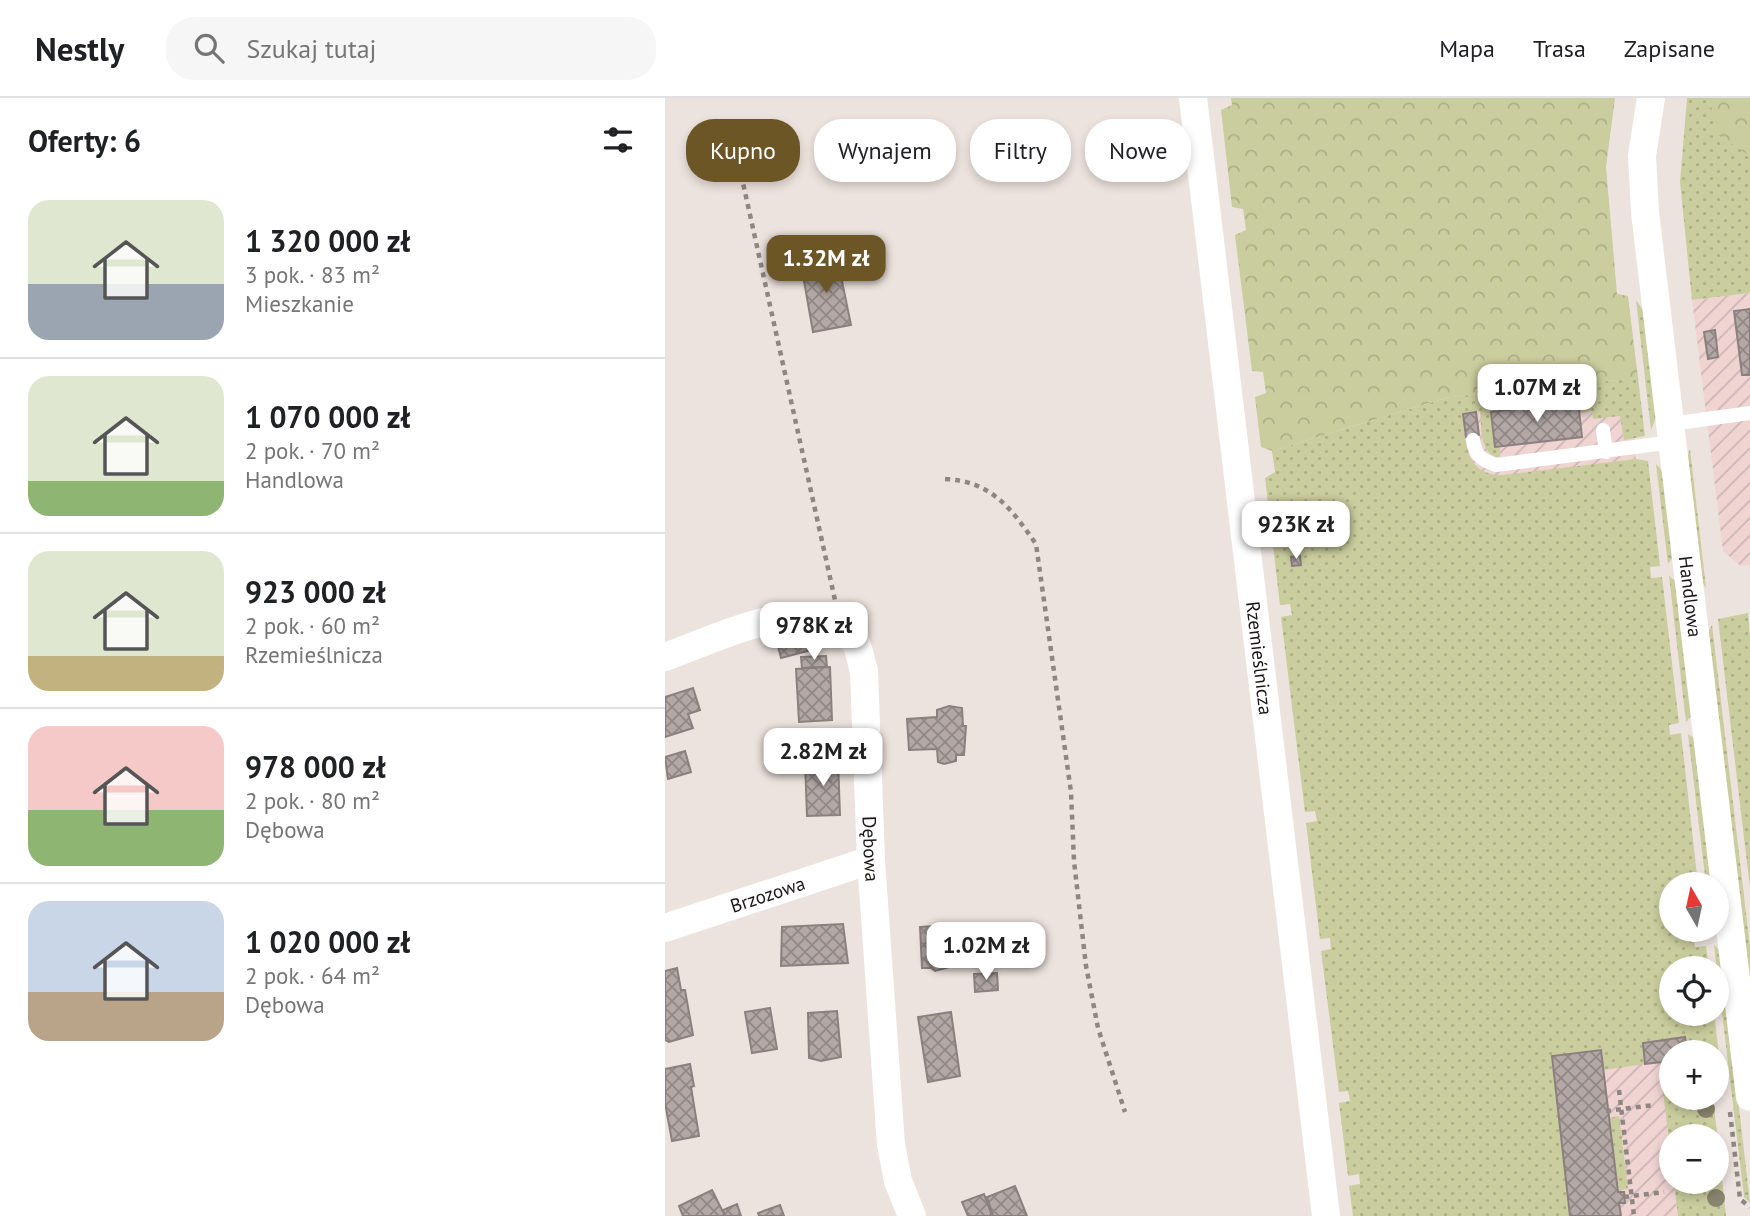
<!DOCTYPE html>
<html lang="pl">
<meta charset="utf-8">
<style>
body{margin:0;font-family:"PT Sans",sans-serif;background:#f6f6f6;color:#202124;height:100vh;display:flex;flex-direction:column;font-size:26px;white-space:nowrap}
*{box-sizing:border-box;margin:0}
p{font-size:23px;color:#757577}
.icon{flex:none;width:38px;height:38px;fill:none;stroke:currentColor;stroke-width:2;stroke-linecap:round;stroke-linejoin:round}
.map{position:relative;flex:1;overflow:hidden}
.panel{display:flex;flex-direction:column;background:#fff;width:665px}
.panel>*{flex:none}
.guide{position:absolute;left:21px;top:21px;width:665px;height:63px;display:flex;gap:14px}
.needle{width:46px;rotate:351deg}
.tools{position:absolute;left:994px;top:774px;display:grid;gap:14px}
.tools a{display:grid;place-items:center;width:70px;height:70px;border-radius:50%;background:#fff;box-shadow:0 4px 10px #0003;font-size:35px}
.price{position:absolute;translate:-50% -60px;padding:0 16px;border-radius:14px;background:#fff;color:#222;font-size:23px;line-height:46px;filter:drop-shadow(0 2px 4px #0008)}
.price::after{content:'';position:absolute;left:50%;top:42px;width:21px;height:16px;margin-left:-10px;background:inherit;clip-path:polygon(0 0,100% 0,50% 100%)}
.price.current{background:#6d5626;color:#fff}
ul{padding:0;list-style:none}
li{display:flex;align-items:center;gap:21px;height:175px;padding:0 28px}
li+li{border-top:2px solid #e0e0e0}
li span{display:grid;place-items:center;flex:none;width:196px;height:140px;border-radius:21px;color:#555}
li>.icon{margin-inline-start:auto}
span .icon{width:84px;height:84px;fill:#fffc;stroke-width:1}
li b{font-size:30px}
h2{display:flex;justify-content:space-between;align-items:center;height:84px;padding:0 28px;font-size:30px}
.pill{padding:0 24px;border-radius:28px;background:#fff;box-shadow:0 4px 10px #0003;font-size:24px;line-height:63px}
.pill.current{background:#6d5626;color:#fff}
header{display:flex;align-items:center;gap:42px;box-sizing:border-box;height:98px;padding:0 35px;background:#fff;border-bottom:2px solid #e0e0e0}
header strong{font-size:33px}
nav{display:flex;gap:38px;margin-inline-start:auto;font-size:24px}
.search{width:490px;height:63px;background:#f6f6f6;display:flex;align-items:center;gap:18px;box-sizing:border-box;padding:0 24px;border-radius:28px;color:#757577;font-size:26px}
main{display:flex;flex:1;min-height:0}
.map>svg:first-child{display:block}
</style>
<header>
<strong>Nestly</strong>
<div class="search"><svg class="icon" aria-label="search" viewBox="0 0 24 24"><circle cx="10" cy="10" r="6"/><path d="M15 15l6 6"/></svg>Szukaj tutaj</div>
<nav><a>Mapa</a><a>Trasa</a><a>Zapisane</a></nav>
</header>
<main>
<section class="panel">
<h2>Oferty: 6<svg class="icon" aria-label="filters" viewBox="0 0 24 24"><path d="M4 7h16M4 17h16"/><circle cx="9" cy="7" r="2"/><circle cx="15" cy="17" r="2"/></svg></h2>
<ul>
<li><span style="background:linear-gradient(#dfe7d0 60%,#9aa5b1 0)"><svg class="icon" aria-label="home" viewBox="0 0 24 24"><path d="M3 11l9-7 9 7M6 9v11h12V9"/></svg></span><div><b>1 320 000 zł</b><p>3 pok. · 83 m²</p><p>Mieszkanie</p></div></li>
<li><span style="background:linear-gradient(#dfe7d0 75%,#8fb573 0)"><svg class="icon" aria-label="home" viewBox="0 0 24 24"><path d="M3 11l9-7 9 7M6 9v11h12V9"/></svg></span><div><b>1 070 000 zł</b><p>2 pok. · 70 m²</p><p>Handlowa</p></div></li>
<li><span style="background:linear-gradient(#dfe7d0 75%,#c2b280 0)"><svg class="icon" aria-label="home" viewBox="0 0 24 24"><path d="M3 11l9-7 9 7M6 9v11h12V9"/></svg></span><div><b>923 000 zł</b><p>2 pok. · 60 m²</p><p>Rzemieślnicza</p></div></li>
<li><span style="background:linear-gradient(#f6c9c9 60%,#8fb573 0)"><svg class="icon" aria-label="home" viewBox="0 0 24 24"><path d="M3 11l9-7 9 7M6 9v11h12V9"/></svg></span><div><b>978 000 zł</b><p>2 pok. · 80 m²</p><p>Dębowa</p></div></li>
<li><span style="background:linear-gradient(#c9d6e8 65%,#b9a48a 0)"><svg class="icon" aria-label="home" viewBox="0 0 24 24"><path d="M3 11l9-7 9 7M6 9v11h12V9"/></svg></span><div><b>1 020 000 zł</b><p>2 pok. · 64 m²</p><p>Dębowa</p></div></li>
</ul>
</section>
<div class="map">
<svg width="1085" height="1118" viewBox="0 0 1085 1118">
<defs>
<pattern id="industrial-furrows" width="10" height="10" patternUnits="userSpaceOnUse" patternTransform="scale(1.75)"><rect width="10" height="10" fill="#efd4d2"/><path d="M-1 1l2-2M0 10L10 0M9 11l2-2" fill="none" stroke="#ccb5b4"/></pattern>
<pattern id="grass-dots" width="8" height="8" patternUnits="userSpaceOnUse" patternTransform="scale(1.75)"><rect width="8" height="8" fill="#cacd9d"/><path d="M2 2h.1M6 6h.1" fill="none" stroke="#adaf86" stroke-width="1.8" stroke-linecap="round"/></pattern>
<pattern id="forest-crowns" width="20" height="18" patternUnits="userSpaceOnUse" patternTransform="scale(1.75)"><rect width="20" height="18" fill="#cacd9d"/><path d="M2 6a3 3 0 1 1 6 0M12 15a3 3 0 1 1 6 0" fill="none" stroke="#adaf86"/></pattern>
<pattern id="building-cross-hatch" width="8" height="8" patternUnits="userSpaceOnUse" patternTransform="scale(1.75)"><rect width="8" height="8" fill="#b3a8a6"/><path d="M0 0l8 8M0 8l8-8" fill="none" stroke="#918886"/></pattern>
</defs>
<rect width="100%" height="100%" fill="#ede3de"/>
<!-- industrial -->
<g fill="url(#industrial-furrows)" fill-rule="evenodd">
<polygon points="1085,195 1085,467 1076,468 1058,453 1027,202"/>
<polygon points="962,281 971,361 800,384 784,299"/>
<path d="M1039,923l-33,31v45h42l13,119h-184l-9,-172zM1006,1038h46v45h-46z"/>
</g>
<!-- grass -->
<g fill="url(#grass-dots)">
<polygon points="1022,0 1085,0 1085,195 1027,202 1015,84"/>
<polygon points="971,202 978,212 992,317 986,332"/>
<path d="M973,280l7,58 -21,4 -4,-24 -27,3 -1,-8 -13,2 -1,-12 -87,10 4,36h5v10c-21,-1 -18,-30 -20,-46l-18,3c4,29 3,62 41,61l133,-16 12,2 12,105 -10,1 1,11 11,-1 17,146 -10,2 1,10 11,-2 17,151h-27v45h33l1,6 -11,2 1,10 11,-1 3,22h-38v45h43l5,42 -2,-3h-30l-3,-15 -41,6 2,21 -42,6 -2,-19 -49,5 18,160h-217l-4,-30 11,-2 -1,-10 -11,2 -9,-73 11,-2 -2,-10 -9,1 -18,-141 10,-2 -1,-11 -10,1 -14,-116 11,-2 -2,-10 -10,1 -24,-195 11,-2 -2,-11 -10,1 -15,-127 10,-6 -3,-21 177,-54z"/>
<polygon points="1025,351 1041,490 1037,484 1022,359"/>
<polygon points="991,366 998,374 1008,459 1003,466"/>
<polygon points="1004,478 1012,484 1027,617 1021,624"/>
<polygon points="1083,515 1085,541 1085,790 1053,521"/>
<polygon points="1047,527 1085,849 1085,908 1043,534"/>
<polygon points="1023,636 1031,642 1048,786 1041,786"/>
<polygon points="1049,847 1056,853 1085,1105 1079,1099"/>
<polygon points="1006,985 1006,999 1048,999 1061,1118 1013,1118 1009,1083 1052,1083 1052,1038 1006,1038 1006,1059 998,993"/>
<polygon points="954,1018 963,1091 953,1092 944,1020"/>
</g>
<!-- forest -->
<g fill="url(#forest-crowns)">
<polygon points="566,0 950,0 941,69 952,196 963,198 973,280 784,299 607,353 596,349 590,299 601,295 598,274 587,273 570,137 581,132 578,111 567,109 556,12 567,7"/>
<polygon points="1044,0 1085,0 1085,58 1053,37"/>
</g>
<!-- building -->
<g fill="url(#building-cross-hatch)" stroke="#8b807f" stroke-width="2">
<polygon points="172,159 186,227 148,234 136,166"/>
<polygon points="1085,211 1085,277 1077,277 1069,213"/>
<polygon points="1050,232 1053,259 1043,261 1039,234"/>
<polygon points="913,303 917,339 830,349 826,314"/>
<polygon points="811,314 814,337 801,339 798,316"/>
<polygon points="635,458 636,467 627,468 626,459"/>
<polygon points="145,537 150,551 116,560 112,544"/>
<polygon points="161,558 162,569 137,570 136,559"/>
<polygon points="165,569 167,622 134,624 131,571"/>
<polygon points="28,590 35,612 23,616 28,630 0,639 0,599"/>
<polygon points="284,608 297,610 298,628 301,628 299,657 291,657 291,663 279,666 273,664 272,651 244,652 242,621 272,619 272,612"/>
<polygon points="20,653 26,674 3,681 0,659"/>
<polygon points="173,662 175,717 142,718 140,663"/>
<polygon points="178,826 183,865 116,868 117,829"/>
<polygon points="285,827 288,868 270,873 266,870 257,870 255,829"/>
<polygon points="12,870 16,892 20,892 28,937 4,944 0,942 0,873"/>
<polygon points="332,875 333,892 310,894 309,876"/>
<polygon points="105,910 112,951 87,955 80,914"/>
<polygon points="172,913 176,959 156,963 144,960 143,915"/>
<polygon points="286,914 295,978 263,984 253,919"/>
<polygon points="1020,939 1022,954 1006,954 1006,963 980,966 978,945"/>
<polygon points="936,952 953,1094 959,1094 960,1105 954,1105 956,1118 905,1118 887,958"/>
<polygon points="25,966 29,988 26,989 34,1038 7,1043 0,1005 0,971"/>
<polygon points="350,1088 362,1118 328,1118 322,1099"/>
<polygon points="47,1092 60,1118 18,1118 14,1108"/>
<polygon points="319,1096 327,1118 303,1118 297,1104"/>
<polygon points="72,1106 76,1118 60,1118 58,1112"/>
<polygon points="115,1107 119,1118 94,1118 93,1115"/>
</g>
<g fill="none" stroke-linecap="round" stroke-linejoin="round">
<!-- path -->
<g stroke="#8e8683" stroke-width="4.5" stroke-dasharray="5 5" stroke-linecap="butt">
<polyline points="74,67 170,502"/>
<path d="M280,381c46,2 66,29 91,65l35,248 3,69 12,105 12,62 27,84"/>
<polyline points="954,992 969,1118"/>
<polyline points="941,1013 989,1007"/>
<polyline points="1065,1014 1075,1101 1085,1109"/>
<polyline points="959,1099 999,1094"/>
</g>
<!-- lane -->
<g stroke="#fff" stroke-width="14">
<polyline points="1006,326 1085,315"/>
<polyline points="938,332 941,354"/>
<path d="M808,342c2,15 8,20 23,25l177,-23"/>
</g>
<!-- street -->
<g stroke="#fff" stroke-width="28">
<path id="s1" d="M528,0l133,1118"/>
<path id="s2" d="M986,0l-9,58 3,56 105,885"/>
<path id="s3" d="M0,559c49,-17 155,-73 191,-13 4,7 5,19 8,27l7,189 20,285 7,36 14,35"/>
<path id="s4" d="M0,830l206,-68"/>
</g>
</g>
<!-- trees -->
<g fill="#88846d">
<circle cx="1041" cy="1011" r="9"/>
<circle cx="1051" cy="1100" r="9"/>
</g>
<g text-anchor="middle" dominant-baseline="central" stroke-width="7" stroke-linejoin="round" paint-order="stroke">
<!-- street labels -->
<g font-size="19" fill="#1b1716" stroke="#faf0ec">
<text stroke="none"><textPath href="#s2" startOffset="502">Handlowa</textPath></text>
<text stroke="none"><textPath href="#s1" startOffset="564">Rzemieślnicza</textPath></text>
<text stroke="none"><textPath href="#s3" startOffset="413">Dębowa</textPath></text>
<text stroke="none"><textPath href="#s4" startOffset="108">Brzozowa</textPath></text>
</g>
</g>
</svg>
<div class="tools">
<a><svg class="needle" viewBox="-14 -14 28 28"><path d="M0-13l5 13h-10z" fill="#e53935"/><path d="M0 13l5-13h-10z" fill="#757577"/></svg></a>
<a><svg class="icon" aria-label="locate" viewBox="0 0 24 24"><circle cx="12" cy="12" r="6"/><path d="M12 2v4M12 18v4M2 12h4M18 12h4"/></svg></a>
<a>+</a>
<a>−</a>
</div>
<b class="price current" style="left:161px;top:197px">1.32M zł</b>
<b class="price" style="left:872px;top:326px">1.07M zł</b>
<b class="price" style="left:631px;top:463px">923K zł</b>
<b class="price" style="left:149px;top:564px">978K zł</b>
<b class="price" style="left:158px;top:690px">2.82M zł</b>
<b class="price" style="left:321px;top:884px">1.02M zł</b>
<div class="guide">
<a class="pill current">Kupno</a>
<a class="pill">Wynajem</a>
<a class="pill">Filtry</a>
<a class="pill">Nowe</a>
</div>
</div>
</main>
